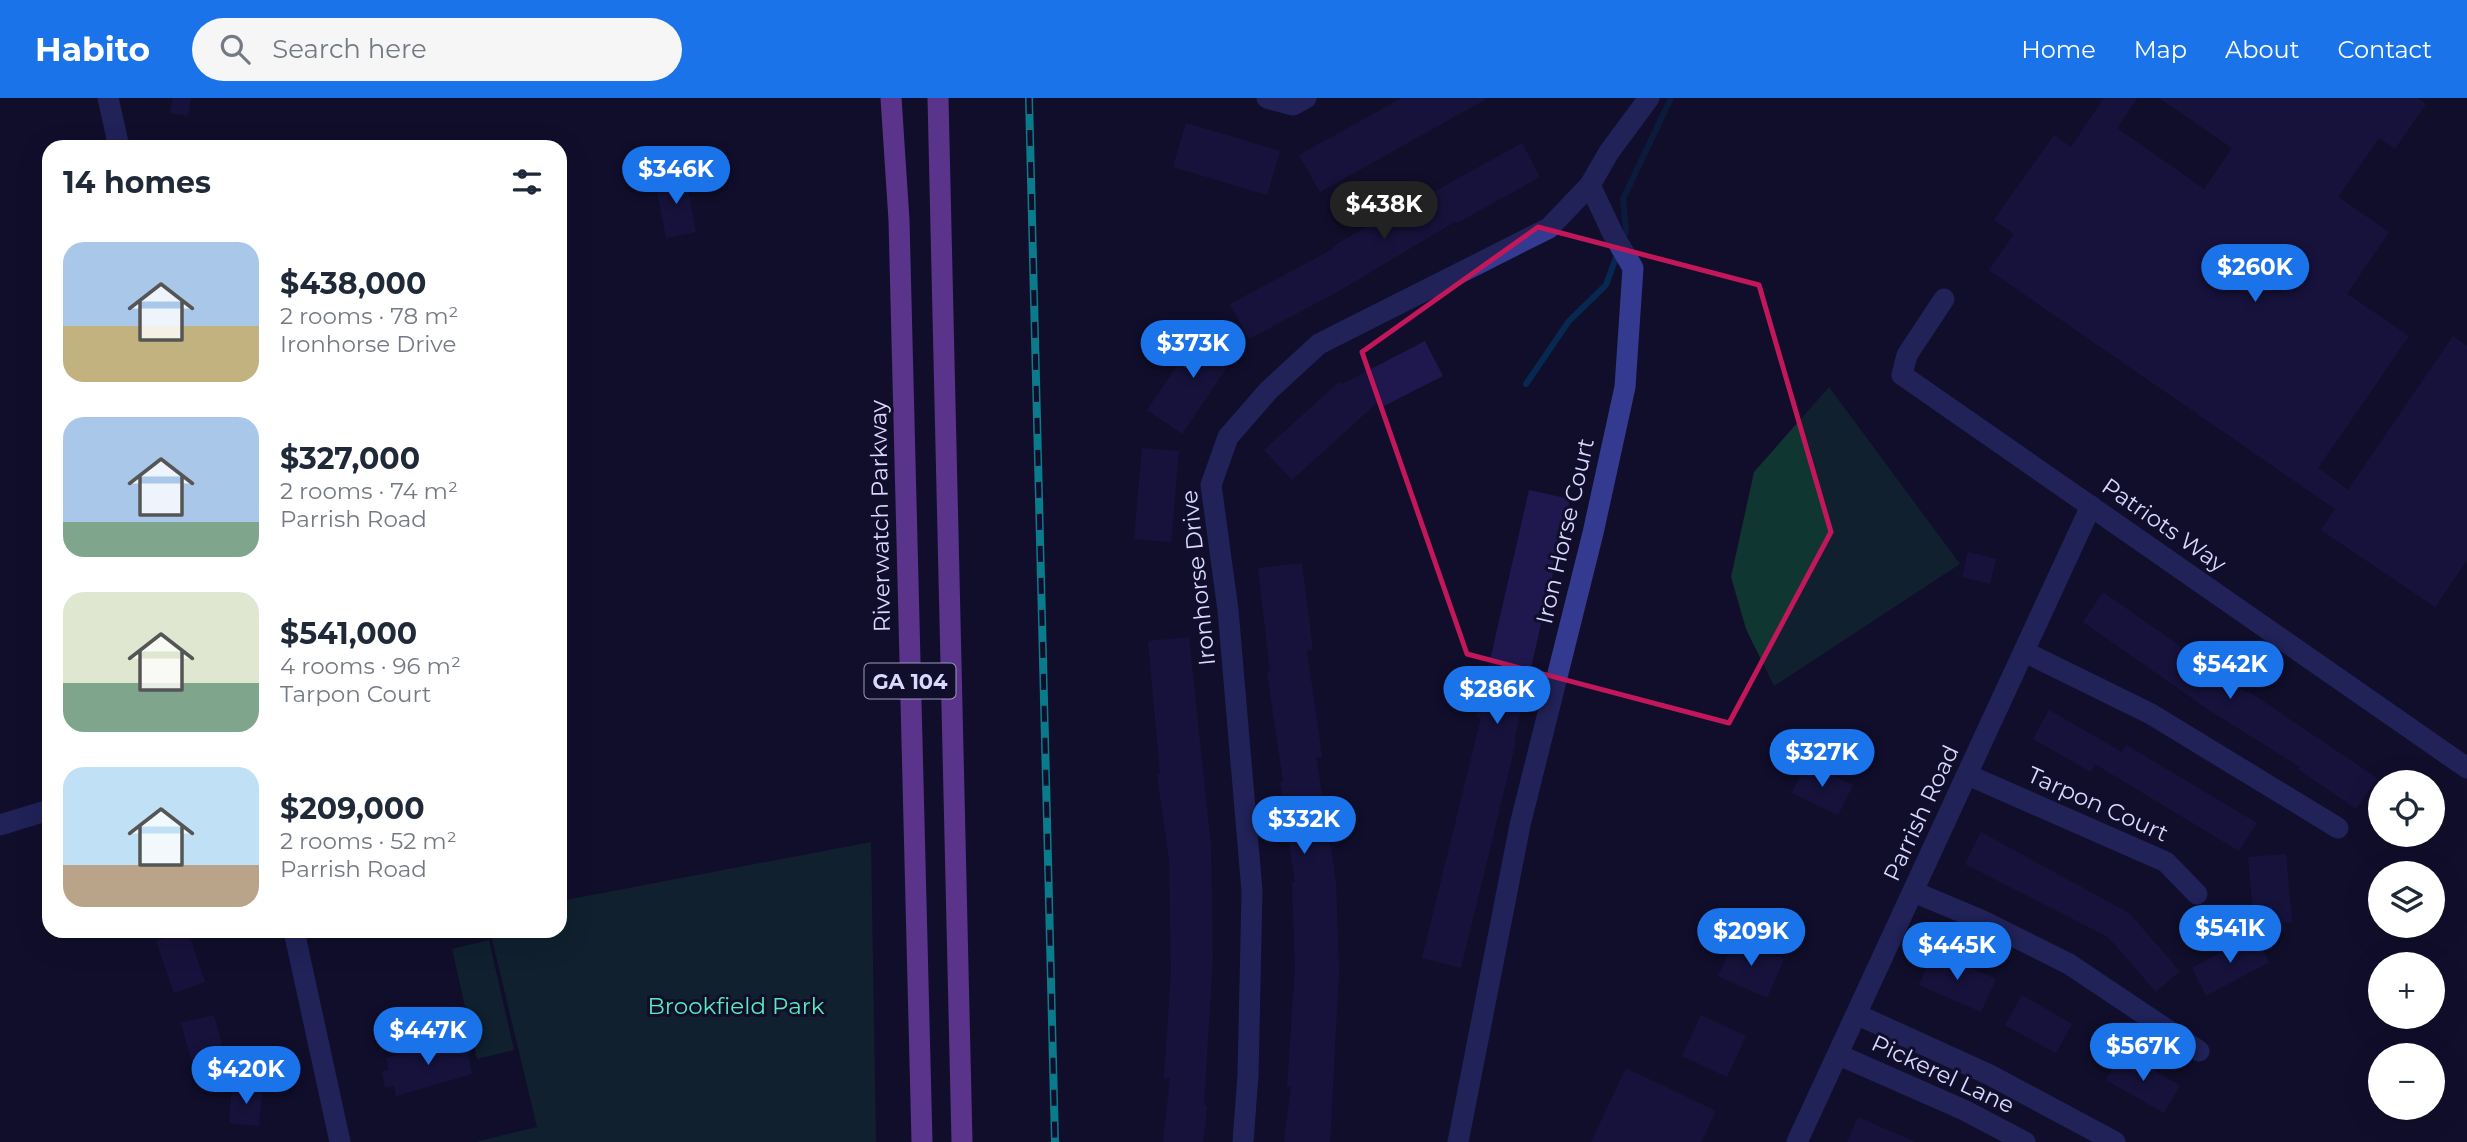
<!DOCTYPE html>
<meta charset="utf-8">
<style>
body{margin:0;font-family:Montserrat,sans-serif;background:#f6f6f7;color:#1f2937;height:100vh;display:flex;flex-direction:column;font-size:26px;white-space:nowrap}
*{box-sizing:border-box;margin:0}
p{font-size:23px;color:#747a83}
.icon{flex:none;width:38px;height:38px;fill:none;stroke:currentColor;stroke-width:2;stroke-linecap:round;stroke-linejoin:round}
.map{position:relative;flex:1;overflow:hidden}
.drawer{position:absolute;left:42px;top:42px;width:525px;height:798px;display:flex;flex-direction:column;background:#fff;border-radius:21px;box-shadow:0 7px 28px #0002}
.drawer>*{flex:none}
.tools{position:absolute;left:2368px;top:672px;display:grid;gap:14px}
.tools a{display:grid;place-items:center;width:77px;height:77px;border-radius:50%;background:#fff;box-shadow:0 7px 28px #0002;font-size:35px}
.price{position:absolute;translate:-50% -60px;padding:0 16px;border-radius:24px;background:#1a73e8;color:#fff;font-size:23px;line-height:46px;filter:drop-shadow(0 2px 4px #0008)}
.price::after{content:'';position:absolute;left:50%;top:42px;width:21px;height:16px;margin-left:-10px;background:inherit;clip-path:polygon(0 0,100% 0,50% 100%)}
.price.selected{background:#222;color:#fff}
ul{padding:0;list-style:none}
li{display:flex;align-items:center;gap:21px;height:175px;padding:0 21px}
li span{display:grid;place-items:center;flex:none;width:196px;height:140px;border-radius:21px;color:#555}
li>.icon{margin-inline-start:auto}
span .icon{width:84px;height:84px;fill:#fffc;stroke-width:1}
li b{font-size:30px}
h2{display:flex;justify-content:space-between;align-items:center;height:84px;padding:0 21px;font-size:30px}
header{display:flex;align-items:center;gap:42px;box-sizing:border-box;height:98px;padding:0 35px;background:#1a73e8;color:#fff}
header strong{font-size:33px}
nav{display:flex;gap:38px;margin-inline-start:auto;font-size:24px}
.search{width:490px;height:63px;background:#f6f6f7;display:flex;align-items:center;gap:18px;box-sizing:border-box;padding:0 24px;border-radius:38px;color:#747a83;font-size:26px}
.map>svg:first-child{display:block}
</style>
<header>
<strong>Habito</strong>
<div class="search"><svg class="icon" aria-label="search" viewBox="0 0 24 24"><circle cx="10" cy="10" r="6"/><path d="M15 15l6 6"/></svg>Search here</div>
<nav><a>Home</a><a>Map</a><a>About</a><a>Contact</a></nav>
</header>
<div class="map">
<svg width="2467" height="1044" viewBox="0 0 2467 1044">
<rect width="100%" height="100%" fill="#100e2b"/>
<!-- green -->
<g fill="#103631">
<polygon points="1829,289 1960,466 1774,588 1746,531 1731,479 1754,374"/>
<polygon points="871,744 876,1044 475,1044 537,1029 490,833 560,833 560,803"/>
<polygon points="489,842 514,952 477,961 452,851"/>
</g>
<g fill="none" stroke-linecap="round" stroke-linejoin="round">
<!-- stream -->
<g stroke="#072951" stroke-width="6">
<polyline points="1622,144 1626,133 1623,101 1671,0"/>
<polyline points="1526,286 1569,223 1606,187 1618,154"/>
</g>
</g>
<!-- building -->
<g fill="#1e184e">
<polygon points="173,0 191,0 188,18 170,15"/>
<polygon points="1402,0 1488,0 1320,94 1299,57"/>
<polygon points="2104,0 2137,0 2117,30 2204,91 2232,50 2159,0 2417,0 2426,6 2395,51 2379,40 2338,99 2389,134 2347,196 2409,238 2318,370 2348,392 2453,238 2467,248 2467,462 2435,509 2321,432 2335,411 1989,172 2014,136 1994,122 2054,37 2071,49"/>
<polygon points="1186,25 1280,53 1267,97 1173,69"/>
<polygon points="1522,45 1540,79 1457,125 1456,123 1339,193 1249,241 1230,206 1333,151 1332,149 1421,97 1423,100"/>
<polygon points="685,77 696,134 666,140 655,83"/>
<polygon points="1204,228 1239,251 1182,336 1147,312"/>
<polygon points="1425,243 1443,278 1382,309 1379,303 1292,382 1264,352 1340,283 1342,286"/>
<polygon points="1142,350 1179,353 1171,444 1134,441"/>
<polygon points="1529,392 1570,401 1514,643 1516,644 1461,870 1422,860 1481,620 1477,619"/>
<polygon points="1968,454 1996,461 1990,486 1962,479"/>
<polygon points="1302,465 1313,552 1307,553 1322,659 1316,659 1336,783 1339,873 1330,1044 1284,1044 1291,989 1287,989 1295,871 1292,785 1295,784 1280,684 1283,683 1267,574 1270,574 1258,470"/>
<polygon points="2103,494 2247,595 2248,593 2377,680 2356,711 2298,671 2300,669 2209,612 2083,524"/>
<polygon points="1189,539 1211,749 1213,860 1204,1007 1207,1008 1203,1044 1163,1044 1170,980 1164,980 1171,873 1169,761 1157,676 1160,675 1148,543"/>
<polygon points="2049,612 2122,654 2126,647 2257,725 2239,753 2095,666 2091,674 2033,641"/>
<polygon points="1806,665 1853,687 1838,717 1792,695"/>
<polygon points="1981,734 2129,815 2180,873 2156,894 2108,839 1965,766"/>
<polygon points="2286,756 2292,824 2254,828 2248,759"/>
<polygon points="188,833 205,884 174,895 156,843"/>
<polygon points="2254,836 2269,864 2206,898 2192,870"/>
<polygon points="1736,840 1784,861 1767,900 1718,878"/>
<polygon points="1934,854 1996,881 1981,914 1919,887"/>
<polygon points="2022,897 2072,926 2056,955 2005,927"/>
<polygon points="214,917 230,978 198,986 181,925"/>
<polygon points="1701,917 1746,938 1727,979 1682,958"/>
<polygon points="464,939 472,976 396,998 394,988 385,989 382,974 389,971 386,960"/>
<polygon points="2123,954 2180,988 2164,1015 2106,982"/>
<polygon points="1626,970 1716,1013 1701,1044 1591,1044"/>
<polygon points="232,988 262,990 259,1028 229,1025"/>
<polygon points="1858,1019 1915,1044 1847,1044"/>
</g>
<g fill="none" stroke-linecap="round" stroke-linejoin="round">
<!-- minor -->
<g stroke="#343a8f" stroke-width="21">
<polyline points="108,0 119,49"/>
<polyline points="1267,0 1293,7 1306,0"/>
<polyline points="1944,201 1907,257 1902,277 2467,670"/>
<polyline points="2025,554 2151,616 2338,730"/>
<polyline points="1968,677 2166,764 2197,796"/>
<polyline points="0,727 49,712"/>
<polyline points="1914,794 1983,823 2069,866 2199,953"/>
<polyline points="294,833 340,1044"/>
<polyline points="1858,917 1990,977 2115,1044"/>
<polyline points="1839,957 1964,1012 2025,1044"/>
<polyline points="1243,1044 1248,977 1252,793 1228,512 1211,387 1228,339 1269,292 1319,246 1549,130 1590,87 1609,54 1649,0"/>
<polyline points="1458,1044 1520,727 1593,435 1625,289 1633,170 1613,136 1590,87"/>
<polyline points="1797,1044 2091,408"/>
</g>
<!-- major -->
<g stroke="#b45fff" stroke-width="21">
<polyline points="891,0 899,122 922,1044"/>
<polyline points="938,0 962,1044"/>
</g>
<defs>
<polyline id="rail" points="1029,0 1055,1044"/>
</defs>
<!-- rail casing -->
<use href="#rail" stroke="#04feff" stroke-width="8"/>
<!-- rail -->
<use href="#rail" stroke="#100e2b" stroke-width="5" stroke-dasharray="16" stroke-linecap="butt"/>
</g>
<!-- marked area -->
<path d="M0 0H2467V1044H0ZM1538,129l221,58 72,247 -102,191 -262,-69 -105,-302z" fill="#100e2b" fill-opacity=".55" fill-rule="evenodd"/>
<path fill="none" stroke="#c2185b" stroke-width="5" stroke-linejoin="round" d="M1538,129l221,58 72,247 -102,191 -262,-69 -105,-302z"/>
<g text-anchor="middle" dominant-baseline="central" stroke-width="6" stroke-linejoin="round" paint-order="stroke">
<!-- shield labels -->
<rect fill="#100e2b" stroke="#9d9bbf" stroke-width="2" x="864.5" y="565.5" width="91" height="35" rx="5"/>
<g font-size="21" font-weight="bold" fill="#d9d8ff">
<text x="910" y="583">GA 104</text>
</g>
<!-- street labels -->
<g font-size="23" fill="#d9d8ff" stroke="#100e2b">
<text transform="translate(880 418) rotate(-91)">Riverwatch Parkway</text>
<text transform="translate(2164 427) rotate(35)">Patriots Way</text>
<text transform="translate(1565 433) rotate(-77)">Iron Horse Court</text>
<text transform="translate(1198 480) rotate(-96)">Ironhorse Drive</text>
<text transform="translate(2098 706) rotate(24)">Tarpon Court</text>
<text transform="translate(1921 715) rotate(-65)">Parrish Road</text>
<text transform="translate(1943 976) rotate(25)">Pickerel Lane</text>
</g>
<!-- park labels -->
<g font-size="23" fill="#57ecb8" stroke="#100e2b">
<text x="736" y="908">Brookfield Park</text>
</g>
</g>
</svg>
<div class="tools">
<a><svg class="icon" aria-label="locate" viewBox="0 0 24 24"><circle cx="12" cy="12" r="6"/><path d="M12 2v4M12 18v4M2 12h4M18 12h4"/></svg></a>
<a><svg class="icon" aria-label="layers" viewBox="0 0 24 24"><path d="M12 4l9 5-9 5-9-5zM3 14l9 5 9-5"/></svg></a>
<a>+</a>
<a>−</a>
</div>
<b class="price" style="left:676px;top:108px">$346K</b>
<b class="price selected" style="left:1384px;top:143px">$438K</b>
<b class="price" style="left:2255px;top:206px">$260K</b>
<b class="price" style="left:1193px;top:282px">$373K</b>
<b class="price" style="left:2230px;top:603px">$542K</b>
<b class="price" style="left:1497px;top:628px">$286K</b>
<b class="price" style="left:1822px;top:691px">$327K</b>
<b class="price" style="left:1304px;top:758px">$332K</b>
<b class="price" style="left:2230px;top:867px">$541K</b>
<b class="price" style="left:1751px;top:870px">$209K</b>
<b class="price" style="left:1957px;top:884px">$445K</b>
<b class="price" style="left:428px;top:969px">$447K</b>
<b class="price" style="left:2143px;top:985px">$567K</b>
<b class="price" style="left:246px;top:1008px">$420K</b>
<section class="drawer">
<h2>14 homes<svg class="icon" aria-label="filters" viewBox="0 0 24 24"><path d="M4 7h16M4 17h16"/><circle cx="9" cy="7" r="2"/><circle cx="15" cy="17" r="2"/></svg></h2>
<ul>
<li><span style="background:linear-gradient(#a9c7e8 60%,#c2b280 0)"><svg class="icon" aria-label="home" viewBox="0 0 24 24"><path d="M3 11l9-7 9 7M6 9v11h12V9"/></svg></span><div><b>$438,000</b><p>2 rooms · 78 m²</p><p>Ironhorse Drive</p></div></li>
<li><span style="background:linear-gradient(#a9c7e8 75%,#7fa58c 0)"><svg class="icon" aria-label="home" viewBox="0 0 24 24"><path d="M3 11l9-7 9 7M6 9v11h12V9"/></svg></span><div><b>$327,000</b><p>2 rooms · 74 m²</p><p>Parrish Road</p></div></li>
<li><span style="background:linear-gradient(#dfe7d0 65%,#7fa58c 0)"><svg class="icon" aria-label="home" viewBox="0 0 24 24"><path d="M3 11l9-7 9 7M6 9v11h12V9"/></svg></span><div><b>$541,000</b><p>4 rooms · 96 m²</p><p>Tarpon Court</p></div></li>
<li><span style="background:linear-gradient(#bfe0f5 70%,#b9a48a 0)"><svg class="icon" aria-label="home" viewBox="0 0 24 24"><path d="M3 11l9-7 9 7M6 9v11h12V9"/></svg></span><div><b>$209,000</b><p>2 rooms · 52 m²</p><p>Parrish Road</p></div></li>
</ul>
</section>
</div>
